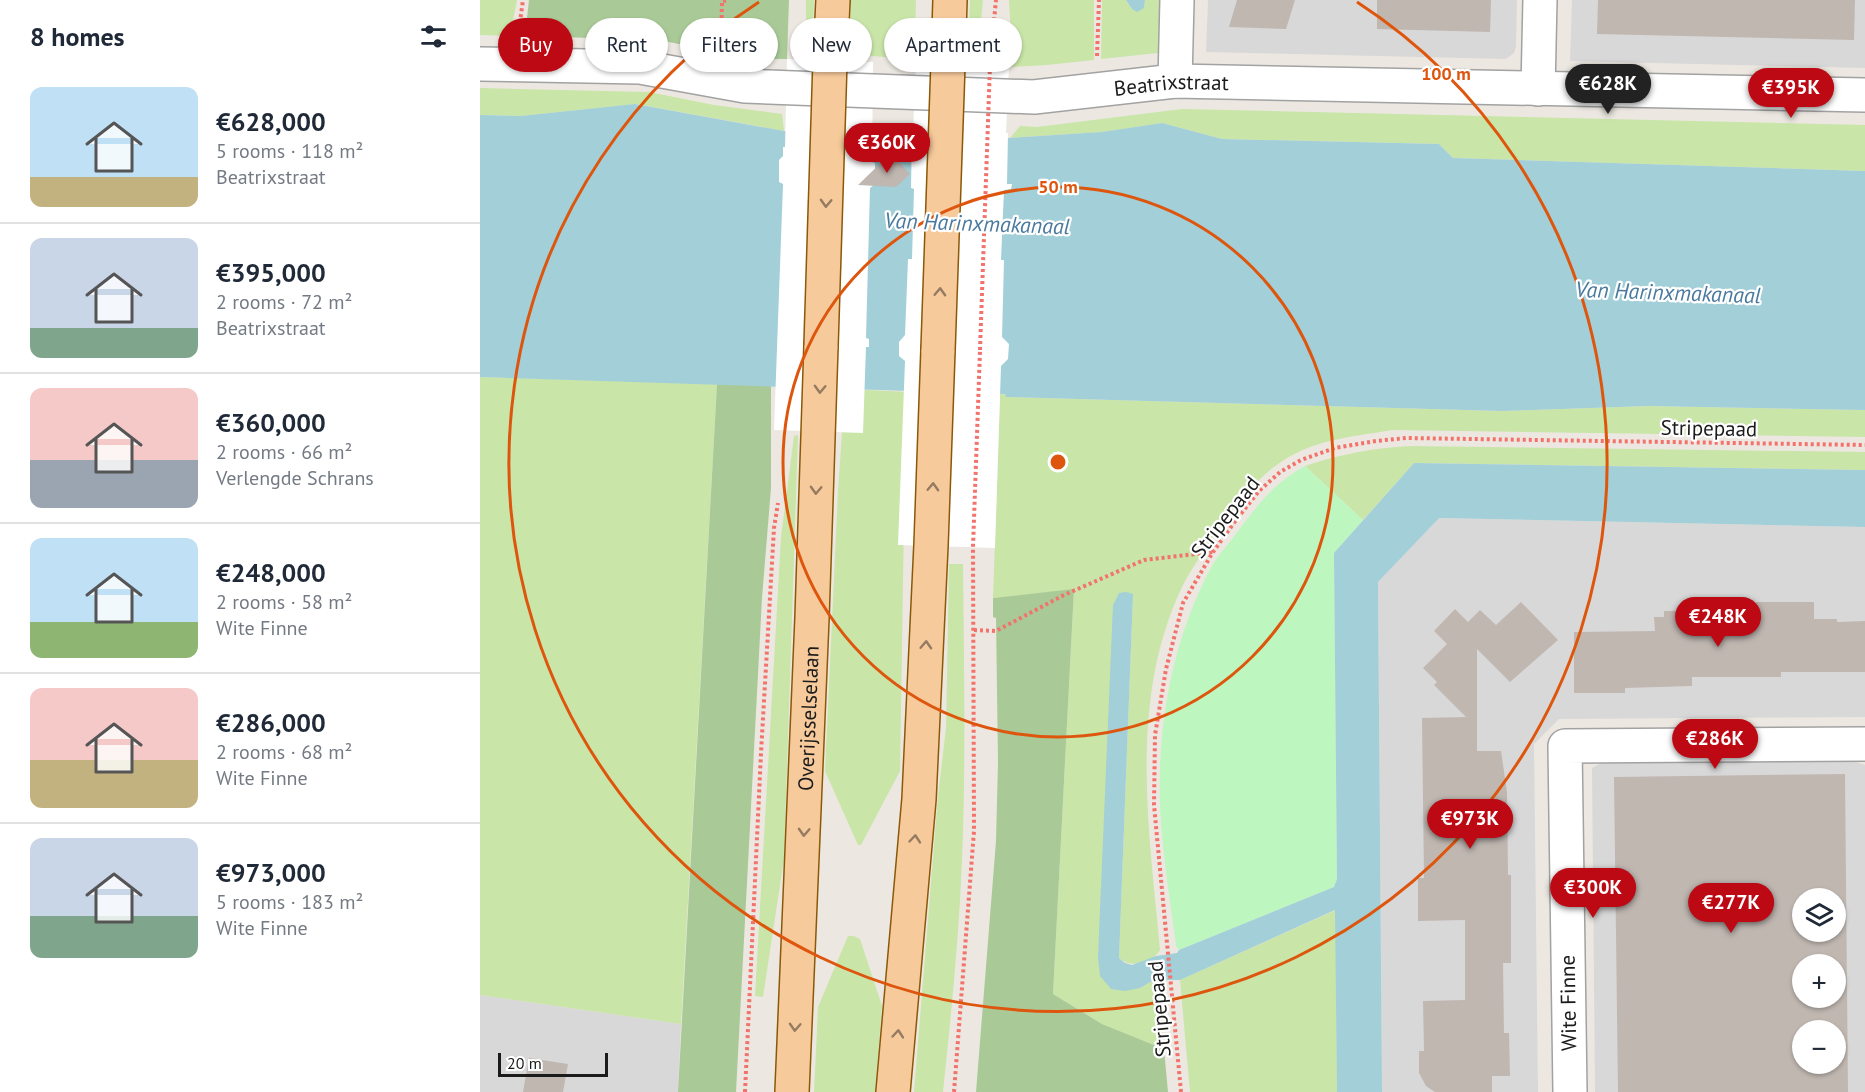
<!DOCTYPE html>
<meta charset="utf-8">
<style>
body{margin:0;font-family:"PT Sans",sans-serif;background:#f2f2f3;color:#1f2937;height:100vh;display:flex;flex-direction:column;font-size:22px;white-space:nowrap}
*{box-sizing:border-box;margin:0}
p{font-size:20px;color:#747a83}
.icon{flex:none;width:33px;height:33px;fill:none;stroke:currentColor;stroke-width:2;stroke-linecap:round;stroke-linejoin:round}
.map{position:relative;flex:1;overflow:hidden}
.sheet{display:flex;flex-direction:column;background:#fff;width:480px}
.sheet>*{flex:none}
.top-card{position:absolute;left:18px;top:18px;width:570px;height:54px;display:flex;gap:12px}
.controls{position:absolute;left:1312px;top:888px;display:grid;gap:12px}
.controls a{display:grid;place-items:center;width:54px;height:54px;border-radius:50%;background:#fff;box-shadow:0 2px 4px #0004;font-size:30px}
.scale{position:absolute;left:18px;bottom:15px;width:110px;box-sizing:border-box;padding-left:6px;border:3px solid #1b1b1b;border-top:0;font-size:16px;line-height:21px;white-space:nowrap;color:#1b1b1b;-webkit-text-stroke:4px #fff;paint-order:stroke}
.price{position:absolute;translate:-50% -51px;padding:0 14px;border-radius:21px;background:#bd0913;color:#fff;font-size:20px;line-height:39px;filter:drop-shadow(0 2px 3px #0008)}
.price::after{content:'';position:absolute;left:50%;top:36px;width:18px;height:14px;margin-left:-9px;background:inherit;clip-path:polygon(0 0,100% 0,50% 100%)}
.price.selected{background:#222;color:#fff}
ul{padding:0;list-style:none}
li{display:flex;align-items:center;gap:18px;height:150px;padding:0 30px}
li+li{border-top:2px solid #e0e1e3}
li span{display:grid;place-items:center;flex:none;width:168px;height:120px;border-radius:12px;color:#555}
li>.icon{margin-inline-start:auto}
span .icon{width:72px;height:72px;fill:#fffc;stroke-width:1}
li b{font-size:26px}
h2{display:flex;justify-content:space-between;align-items:center;height:72px;padding:0 30px;font-size:26px}
.chip{padding:0 21px;border-radius:27px;background:#fff;box-shadow:0 2px 4px #0004;font-size:21px;line-height:54px}
.chip.selected{background:#bd0913;color:#fff}
main{display:flex;flex:1;min-height:0}
.map>svg:first-child{display:block}
</style>
<main>
<section class="sheet">
<h2>8 homes<svg class="icon" aria-label="filters" viewBox="0 0 24 24"><path d="M4 7h16M4 17h16"/><circle cx="9" cy="7" r="2"/><circle cx="15" cy="17" r="2"/></svg></h2>
<ul>
<li><span style="background:linear-gradient(#bfe0f5 75%,#c2b280 0)"><svg class="icon" aria-label="home" viewBox="0 0 24 24"><path d="M3 11l9-7 9 7M6 9v11h12V9"/></svg></span><div><b>€628,000</b><p>5 rooms · 118 m²</p><p>Beatrixstraat</p></div></li>
<li><span style="background:linear-gradient(#c9d6e8 75%,#7fa58c 0)"><svg class="icon" aria-label="home" viewBox="0 0 24 24"><path d="M3 11l9-7 9 7M6 9v11h12V9"/></svg></span><div><b>€395,000</b><p>2 rooms · 72 m²</p><p>Beatrixstraat</p></div></li>
<li><span style="background:linear-gradient(#f6c9c9 60%,#9aa5b1 0)"><svg class="icon" aria-label="home" viewBox="0 0 24 24"><path d="M3 11l9-7 9 7M6 9v11h12V9"/></svg></span><div><b>€360,000</b><p>2 rooms · 66 m²</p><p>Verlengde Schrans</p></div></li>
<li><span style="background:linear-gradient(#bfe0f5 70%,#8fb573 0)"><svg class="icon" aria-label="home" viewBox="0 0 24 24"><path d="M3 11l9-7 9 7M6 9v11h12V9"/></svg></span><div><b>€248,000</b><p>2 rooms · 58 m²</p><p>Wite Finne</p></div></li>
<li><span style="background:linear-gradient(#f6c9c9 60%,#c2b280 0)"><svg class="icon" aria-label="home" viewBox="0 0 24 24"><path d="M3 11l9-7 9 7M6 9v11h12V9"/></svg></span><div><b>€286,000</b><p>2 rooms · 68 m²</p><p>Wite Finne</p></div></li>
<li><span style="background:linear-gradient(#c9d6e8 65%,#7fa58c 0)"><svg class="icon" aria-label="home" viewBox="0 0 24 24"><path d="M3 11l9-7 9 7M6 9v11h12V9"/></svg></span><div><b>€973,000</b><p>5 rooms · 183 m²</p><p>Wite Finne</p></div></li>
</ul>
</section>
<div class="map">
<svg width="1385" height="1092" viewBox="0 0 1385 1092">
<rect width="100%" height="100%" fill="#ece8e1"/>
<!-- residential -->
<g fill="#d9d8d8" fill-rule="evenodd">
<polygon points="728,0 1037,0 1036,47 1034,53 1026,59 726,52"/>
<polygon points="1092,0 1385,0 1385,68 1090,61"/>
<polygon points="958,518 1385,527 1385,717 1079,719 1054,744 1058,1092 902,1092 898,582"/>
<path d="M1370,760l15,5v327h-270l-3,-324 9,-5 7,-1zM1323,898h33v34h-33zM1323,964h33v34h-33zM1323,1030h33v34h-33z"/>
<polygon points="0,995 201,1024 198,1092 0,1092"/>
</g>
<!-- grass -->
<g fill="#c9e5a8">
<polygon points="0,0 37,0 30,36 0,35"/>
<polygon points="326,0 334,0 332,58 326,58"/>
<polygon points="371,0 436,0 435,37 429,38 428,59 369,54"/>
<polygon points="490,0 503,0 497,60 488,59"/>
<polygon points="529,0 614,0 614,60 567,65 531,67 531,64 538,57 538,43 531,36"/>
<polygon points="622,0 646,0 652,9 664,8 665,0 683,0 681,46 678,53 621,59"/>
<polygon points="0,88 169,92 234,105 302,114 304,131 156,104 41,116 0,115"/>
<polygon points="702,109 1385,125 1385,171 973,158 959,144 742,139 682,123 623,132 530,138 540,126 557,127"/>
<polygon points="0,377 237,384 201,1024 0,995"/>
<polygon points="365,389 429,392 425,458 420,771 381,845 378,845 345,771 358,491"/>
<path d="M520,394h5l2,3 495,14 147,-5 216,4v27l-472,-7c-36,6 -77,9 -109,30 -29,18 -51,49 -70,77 -11,16 -23,32 -32,50 -54,114 -33,242 -22,363 -8,13 -29,19 -41,8l14,-364 -35,363 42,31 14,-8h4l6,69 -62,-25 -49,-30 21,-404 -81,8z"/>
<polygon points="318,435 304,859 283,997 275,996 301,537 314,436"/>
<path d="M930,446l455,6v18l-451,-7 -51,57 -58,-54c36,-12 68,-18 105,-20z"/>
<path d="M469,564h14c1,98 3,197 -1,296 -3,78 -11,155 -19,232h-29l24,-296 8,-68z"/>
<polygon points="856,910 857,1092 710,1092 700,980"/>
<polygon points="368,936 374,936 380,939 402,1006 395,1092 334,1092 338,1007"/>
</g>
<!-- forest -->
<g fill="#a9ca97">
<polygon points="49,0 309,0 307,59 273,59 179,40 45,36"/>
<polygon points="237,384 291,386 291,488 282,598 256,1092 198,1092"/>
<polygon points="594,589 573,994 622,1024 684,1049 688,1092 496,1092 516,841 518,762 516,618 513,617 513,598"/>
</g>
<!-- park -->
<path fill="#bef6bf" d="M825,466l58,54 -29,33 3,326 -3,8 -155,63 -3,-4c-6,-47 -14,-94 -16,-140 -3,-82 13,-170 53,-242 6,-10 15,-19 22,-29 23,-30 36,-50 70,-69z"/>
<!-- water -->
<g fill="#a2cfd8">
<polygon points="646,0 665,0 664,8 657,12 652,9"/>
<polygon points="155,104 304,131 401,138 530,138 622,132 682,123 742,139 959,144 973,158 1385,171 1385,410 1169,406 1022,411 526,397 525,394 0,377 0,115 41,116"/>
<polygon points="934,463 1385,470 1385,527 959,518 898,582 902,1092 857,1092 855,910 700,980 674,980 660,988 645,991 631,989 620,976 618,957 633,605 639,593 646,592 653,594 639,958 645,963 652,965 676,956 697,953 699,950 854,887 857,879 854,553"/>
</g>
<!-- pier -->
<g fill="#fff">
<polygon points="307,59 393,62 392,162 395,163 395,184 390,188 386,338 389,339 389,347 386,347 383,433 294,430 303,184 299,182 299,160 303,156 303,147 305,147"/>
<polygon points="436,63 529,67 526,133 528,133 527,184 532,184 531,189 524,190 521,260 524,260 522,337 529,344 528,359 521,366 515,548 418,545 425,361 419,356 419,342 425,335 428,259 432,259 434,189 431,188 432,130 433,130"/>
</g>
<!-- building -->
<g fill="#c0b7b1" fill-rule="evenodd">
<polygon points="757,0 815,0 806,29 749,27"/>
<polygon points="897,0 1011,0 1010,32 897,29"/>
<polygon points="1118,0 1375,0 1374,40 1117,34"/>
<polygon points="411,153 430,174 416,187 378,185"/>
<polygon points="1041,602 1078,640 1030,682 997,649 997,751 1021,751 1027,792 1028,875 1031,875 1031,963 1023,963 1024,1033 1029,1033 1030,1076 1012,1076 1012,1092 955,1092 946,1086 939,1073 939,1051 944,1051 943,1001 985,1000 985,920 938,921 938,878 944,878 942,718 986,717 954,685 957,682 943,668 967,644 954,631 975,609 988,622 1000,610 1016,625"/>
<polygon points="1276,602 1334,602 1334,619 1357,619 1357,622 1385,621 1385,672 1301,672 1301,677 1212,677 1212,686 1145,688 1145,693 1094,693 1094,632 1175,631 1174,617 1184,617 1184,611 1276,610"/>
<path d="M1365,774l3,318h-230l-4,-315zM1323,898h33v34h-33zM1323,964h33v34h-33zM1323,1030h33v34h-33z"/>
<polygon points="49,1058 88,1064 83,1092 43,1092"/>
</g>
<g fill="none" stroke-linecap="round" stroke-linejoin="round">
<defs>
<g id="minor">
<path id="s1" d="M0,64l160,3 105,19 289,11 141,-16 690,14"/>
<polyline points="695,81 697,0"/>
<polyline points="1058,89 1060,0"/>
<polyline points="1090,1092 1085,746 1385,744"/>
</g>
<g id="major">
<polyline points="350,61 353,0"/>
<polyline points="468,64 470,0"/>
<path id="s2" d="M312,1092l20,-474 9,-272"/>
<polyline points="413,1092 439,799 451,545 458,350"/>
</g>
</defs>
<!-- minor casing -->
<use href="#minor" stroke="#a2a2a2" stroke-width="36"/>
<!-- major casing -->
<use href="#major" stroke="#8b5807" stroke-width="36"/>
<!-- path -->
<g stroke="#f3726b" stroke-width="4" stroke-dasharray="3 3" stroke-linecap="butt">
<polyline points="39,29 43,0"/>
<polyline points="241,48 242,1 249,0"/>
<polyline points="617,56 619,0"/>
<polyline points="510,62 516,0"/>
<polyline points="494,630 516,631 584,595 664,560 733,552"/>
<polyline points="265,1092 281,753 294,528 298,503"/>
<polyline points="474,1092 494,831 493,547 500,350"/>
<polyline points="701,1092 674,805 675,735 686,669 703,603 733,552 756,520 779,491 800,472 821,460 855,448 896,441 926,438 1385,445"/>
</g>
<!-- minor -->
<use href="#minor" stroke="#fff" stroke-width="33"/>
<!-- major -->
<use href="#major" stroke="#f7ca9b" stroke-width="33"/>
<defs>
<g id="major-bridge">
<polyline points="341,346 350,61"/>
<polyline points="458,350 468,64"/>
</g>
</defs>
<!-- major-bridge casing -->
<use href="#major-bridge" stroke="#8b5807" stroke-width="36" stroke-linecap="butt"/>
<!-- path-bridge -->
<polyline stroke="#f3726b" stroke-width="4" stroke-dasharray="3 3" stroke-linecap="butt" points="500,350 510,65"/>
<!-- major-bridge -->
<use href="#major-bridge" stroke="#f7ca9b" stroke-width="33"/>
</g>
<!-- one-way arrows -->
<defs><path id="oneway-chevron" d="M-2-3.5L2.5 0L-2 3.5" fill="none" stroke-width="1.6" stroke-linecap="round" stroke-linejoin="round" transform="scale(1.5)"/></defs>
<g stroke="#947b61">
<use href="#oneway-chevron" transform="translate(346 203) rotate(92)"/>
<use href="#oneway-chevron" transform="translate(460 292) rotate(-88)"/>
<use href="#oneway-chevron" transform="translate(340 389) rotate(92)"/>
<use href="#oneway-chevron" transform="translate(453 487) rotate(-88)"/>
<use href="#oneway-chevron" transform="translate(336 490) rotate(92)"/>
<use href="#oneway-chevron" transform="translate(446 645) rotate(-87)"/>
<use href="#oneway-chevron" transform="translate(324 832) rotate(93)"/>
<use href="#oneway-chevron" transform="translate(435 839) rotate(-85)"/>
<use href="#oneway-chevron" transform="translate(315 1027) rotate(93)"/>
<use href="#oneway-chevron" transform="translate(418 1034) rotate(-85)"/>
</g>
<!-- distance rings -->
<g fill="none" stroke="#de560d" stroke-width="3">
<circle cx="578" cy="462" r="275"/>
<path d="M877 2A549 549 0 1 1 279 2"/>
</g>
<g text-anchor="middle" dominant-baseline="central" stroke-width="4.5" stroke-linejoin="round" paint-order="stroke">
<!-- street labels -->
<g font-size="21" fill="#1b1b1b" stroke="#fff">
<text stroke="none"><textPath href="#s1" startOffset="694">Beatrixstraat</textPath></text>
<text transform="translate(1229 428) rotate(1)">Stripepaad</text>
<text transform="translate(745 517) rotate(-52)">Stripepaad</text>
<text stroke="none"><textPath href="#s2" startOffset="374">Overijsselselaan</textPath></text>
<text transform="translate(1088 1003) rotate(-91)">Wite Finne</text>
<text transform="translate(679 1009) rotate(-95)">Stripepaad</text>
</g>
<!-- water labels -->
<g font-size="22" font-style="italic" fill="#4a799e" stroke="#fff">
<text transform="translate(497 223) rotate(2)">Van Harinxmakanaal</text>
<text transform="translate(1188 292) rotate(2)">Van Harinxmakanaal</text>
</g>
</g>
<circle cx="578" cy="462" r="9" fill="#de560d" stroke="#fff" stroke-width="3"/>
<g font-size="18" text-anchor="middle" font-weight="bold" fill="#de560d" stroke="#fff" stroke-width="4.5" stroke-linejoin="round" paint-order="stroke">
<text x="966" y="80">100 m</text>
<text x="578" y="193">50 m</text>
</g>
</svg>
<div class="controls">
<a><svg class="icon" aria-label="layers" viewBox="0 0 24 24"><path d="M12 4l9 5-9 5-9-5zM3 14l9 5 9-5"/></svg></a>
<a>+</a>
<a>−</a>
</div>
<div class="scale">20 m</div>
<b class="price selected" style="left:1128px;top:115px">€628K</b>
<b class="price" style="left:1311px;top:119px">€395K</b>
<b class="price" style="left:407px;top:174px">€360K</b>
<b class="price" style="left:1238px;top:648px">€248K</b>
<b class="price" style="left:1235px;top:770px">€286K</b>
<b class="price" style="left:990px;top:850px">€973K</b>
<b class="price" style="left:1113px;top:919px">€300K</b>
<b class="price" style="left:1251px;top:934px">€277K</b>
<div class="top-card">
<a class="chip selected">Buy</a>
<a class="chip">Rent</a>
<a class="chip">Filters</a>
<a class="chip">New</a>
<a class="chip">Apartment</a>
</div>
</div>
</main>
